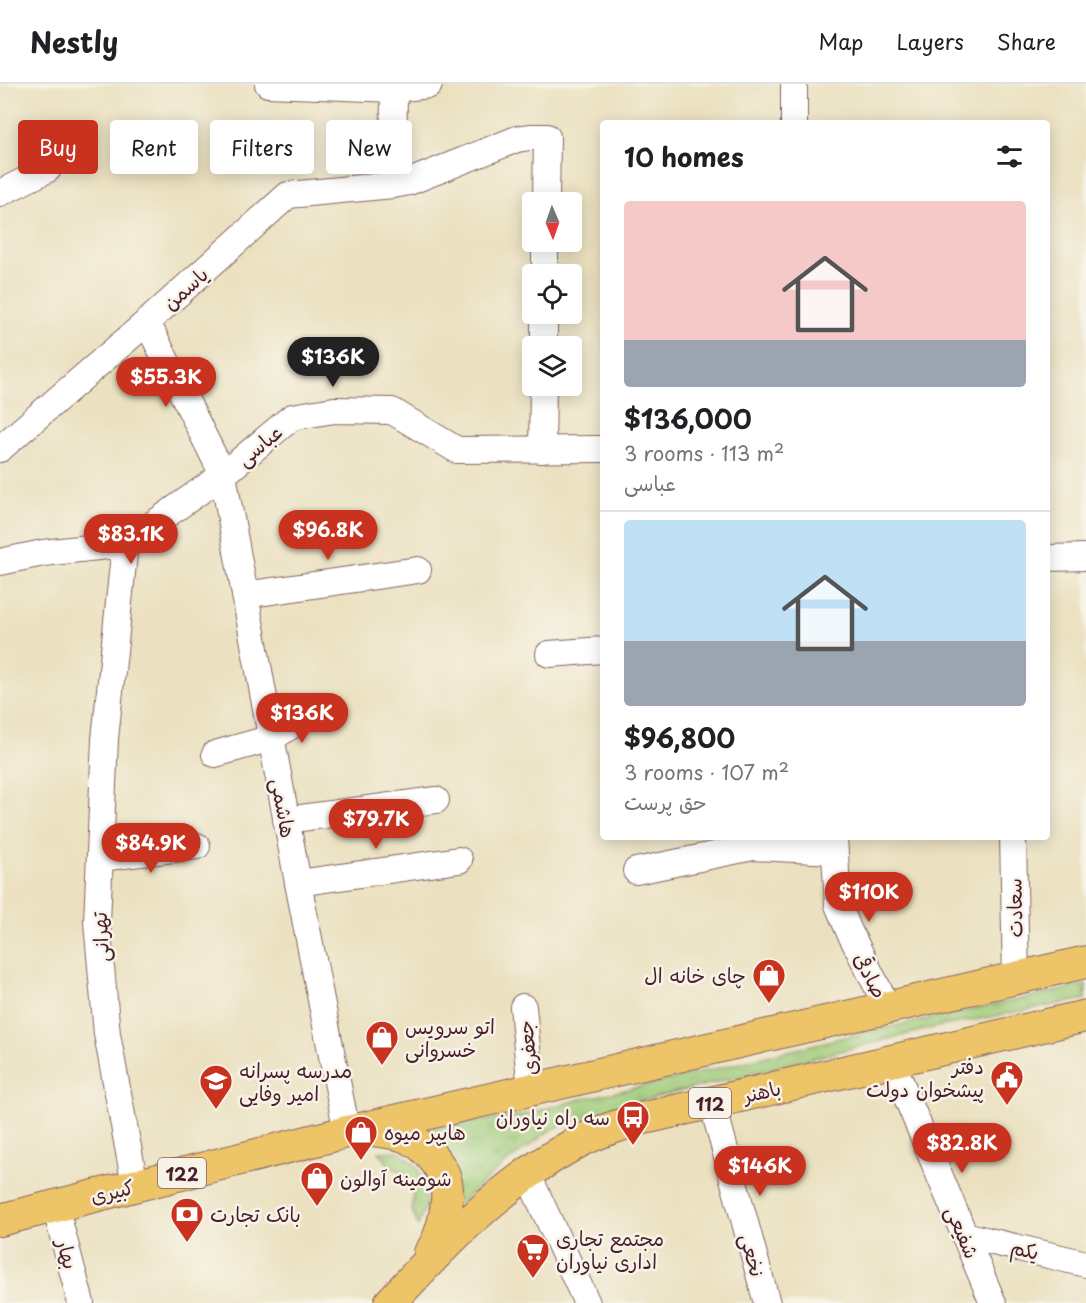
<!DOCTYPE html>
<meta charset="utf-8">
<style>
body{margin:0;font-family:"Playpen Sans","Playpen Sans Arabic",sans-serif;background:#f2f2f2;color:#202124;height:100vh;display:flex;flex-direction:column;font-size:22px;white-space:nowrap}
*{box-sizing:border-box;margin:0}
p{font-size:20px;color:#757577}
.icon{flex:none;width:33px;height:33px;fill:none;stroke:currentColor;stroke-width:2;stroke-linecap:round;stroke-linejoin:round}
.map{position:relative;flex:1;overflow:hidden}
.details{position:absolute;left:600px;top:36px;width:450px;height:720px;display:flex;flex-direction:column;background:#fff;border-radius:6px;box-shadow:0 3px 15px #0003}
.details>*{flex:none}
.guide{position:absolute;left:18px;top:36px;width:492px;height:54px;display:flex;gap:12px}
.needle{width:39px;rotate:178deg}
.controls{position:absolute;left:522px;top:108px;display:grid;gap:12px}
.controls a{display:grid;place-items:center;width:60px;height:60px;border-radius:6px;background:#fff;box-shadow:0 3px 15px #0003;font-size:30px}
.price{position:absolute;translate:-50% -51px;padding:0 14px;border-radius:21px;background:#c8321e;color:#fff;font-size:20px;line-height:39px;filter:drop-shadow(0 2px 3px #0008)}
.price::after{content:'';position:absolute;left:50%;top:36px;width:18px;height:14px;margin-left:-9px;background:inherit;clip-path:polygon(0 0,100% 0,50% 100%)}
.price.on{background:#222;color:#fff}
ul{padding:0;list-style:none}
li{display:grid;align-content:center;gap:12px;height:318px;padding:0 24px}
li+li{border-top:2px solid #e0e0e0}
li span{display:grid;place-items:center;height:186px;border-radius:6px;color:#555}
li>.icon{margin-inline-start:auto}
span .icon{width:108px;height:108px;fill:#fffc;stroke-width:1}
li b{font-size:26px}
h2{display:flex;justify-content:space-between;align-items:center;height:72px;padding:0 24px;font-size:26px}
.tag{padding:0 21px;border-radius:6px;background:#fff;box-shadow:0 3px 15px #0003;font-size:21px;line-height:54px}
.tag.on{background:#c8321e;color:#fff}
header{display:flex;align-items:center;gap:36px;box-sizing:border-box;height:84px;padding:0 30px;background:#fff;border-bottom:2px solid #e0e0e0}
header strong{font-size:28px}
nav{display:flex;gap:33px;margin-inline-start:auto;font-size:21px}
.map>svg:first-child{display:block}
</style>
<header>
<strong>Nestly</strong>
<nav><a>Map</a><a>Layers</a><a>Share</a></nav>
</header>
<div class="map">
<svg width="1086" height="1219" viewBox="0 0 1086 1219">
<defs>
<pattern id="grass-tufts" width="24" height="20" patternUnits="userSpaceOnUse" patternTransform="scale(1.5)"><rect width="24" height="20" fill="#a0cc7a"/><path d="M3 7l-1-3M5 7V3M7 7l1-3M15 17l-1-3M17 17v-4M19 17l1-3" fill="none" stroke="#8baf6a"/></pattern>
</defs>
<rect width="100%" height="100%" fill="#f7f3e8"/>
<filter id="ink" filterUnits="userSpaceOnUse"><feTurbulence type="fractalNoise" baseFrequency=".0167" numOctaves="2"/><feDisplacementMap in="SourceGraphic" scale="12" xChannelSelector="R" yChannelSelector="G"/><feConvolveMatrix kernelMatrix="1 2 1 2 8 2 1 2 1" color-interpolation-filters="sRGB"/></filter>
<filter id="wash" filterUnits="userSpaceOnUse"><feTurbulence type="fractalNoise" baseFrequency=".008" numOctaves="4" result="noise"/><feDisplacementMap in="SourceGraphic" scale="24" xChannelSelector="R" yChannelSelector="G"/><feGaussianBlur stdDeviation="1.35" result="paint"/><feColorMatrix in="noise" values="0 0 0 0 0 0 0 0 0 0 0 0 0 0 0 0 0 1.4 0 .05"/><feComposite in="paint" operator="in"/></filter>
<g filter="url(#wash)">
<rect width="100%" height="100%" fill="#ebe1c0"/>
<!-- grass -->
<g fill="url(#grass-tufts)" stroke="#757652" stroke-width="1.5">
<polygon points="1086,901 1086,915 932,944 617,1023 552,1045 503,1081 459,1120 420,1048 447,1041 519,1032 578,1016 662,998 845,953"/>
<polygon points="398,1067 417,1082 425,1102 426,1121 418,1142 412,1126 413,1110 402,1089 389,1081 379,1068"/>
</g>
</g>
<g filter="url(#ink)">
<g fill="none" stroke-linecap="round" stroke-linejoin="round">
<defs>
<g id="minor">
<polyline points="268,0 394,5 429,1"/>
<polyline points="794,39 794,0"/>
<polyline points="393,101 394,5"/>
<polyline points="0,109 48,85"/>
<polyline points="545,190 545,158"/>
<polyline points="147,238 223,391 298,799 347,1048"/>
<polyline points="544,262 544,230"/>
<polyline points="0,365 147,238 288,111 393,101 409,98 517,55 530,53 547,53 546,118"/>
<polyline points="542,366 543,302"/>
<polyline points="125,460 105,655 97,838 107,950 135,1101"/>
<polyline points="1047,474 1086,473"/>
<polyline points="0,478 43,469 125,460 223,391 292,333 334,326 392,327 457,366 603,365"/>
<polyline points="245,511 418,486"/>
<polyline points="549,570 603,566"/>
<polyline points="215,670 272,654 309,630"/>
<polyline points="286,736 436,716"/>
<polyline points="834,753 838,821 849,847 888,924"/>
<polyline points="1013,753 1016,895"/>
<polyline points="100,774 197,762"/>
<polyline points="636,787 753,763 834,767"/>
<polyline points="298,799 459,776"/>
<polyline points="523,923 531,1006"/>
<polyline points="892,978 993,1219"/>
<polyline points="712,1018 767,1219"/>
<polyline points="528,1091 587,1219"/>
<polyline points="55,1122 81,1219"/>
<polyline points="964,1151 1086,1180"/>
</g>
<g id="major">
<path d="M371,1046c15,2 32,3 45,12 10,6 22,21 27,31 10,21 0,63 -13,80"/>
<polyline points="0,1136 347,1048 1086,878"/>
<path d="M390,1219c53,-58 112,-119 181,-157 21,-12 43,-19 65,-26l450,-104"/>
</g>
</defs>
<!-- minor casing -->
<use href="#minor" stroke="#82635f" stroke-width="28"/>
<!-- major casing -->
<use href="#major" stroke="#82635f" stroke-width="34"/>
<!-- minor -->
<use href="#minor" stroke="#fff" stroke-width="26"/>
<!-- major -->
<use href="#major" stroke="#eec469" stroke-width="32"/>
</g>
</g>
<!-- icons -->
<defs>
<symbol id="shop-pin" viewBox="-11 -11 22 30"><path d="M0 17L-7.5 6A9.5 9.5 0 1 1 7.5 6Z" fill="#c8321e" stroke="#f7f3e8"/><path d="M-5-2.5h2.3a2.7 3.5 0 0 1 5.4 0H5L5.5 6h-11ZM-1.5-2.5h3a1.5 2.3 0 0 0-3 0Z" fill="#fff"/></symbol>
<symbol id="civic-pin" viewBox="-11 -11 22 30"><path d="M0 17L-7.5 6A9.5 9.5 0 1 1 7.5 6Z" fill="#c8321e" stroke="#f7f3e8"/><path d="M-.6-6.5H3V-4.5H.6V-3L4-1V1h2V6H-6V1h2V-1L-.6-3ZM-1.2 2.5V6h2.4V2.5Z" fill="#fff"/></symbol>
<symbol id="school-pin" viewBox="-11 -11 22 30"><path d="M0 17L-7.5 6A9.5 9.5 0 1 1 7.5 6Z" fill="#c8321e" stroke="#f7f3e8"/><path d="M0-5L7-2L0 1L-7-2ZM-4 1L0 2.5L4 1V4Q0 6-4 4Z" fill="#fff"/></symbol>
<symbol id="bus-pin" viewBox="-11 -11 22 30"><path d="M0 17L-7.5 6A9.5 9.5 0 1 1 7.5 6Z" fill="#c8321e" stroke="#f7f3e8"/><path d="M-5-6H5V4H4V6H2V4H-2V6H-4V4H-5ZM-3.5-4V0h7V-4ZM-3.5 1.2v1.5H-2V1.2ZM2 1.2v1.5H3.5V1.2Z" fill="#fff"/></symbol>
<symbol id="bank-pin" viewBox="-11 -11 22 30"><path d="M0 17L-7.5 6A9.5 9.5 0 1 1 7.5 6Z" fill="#c8321e" stroke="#f7f3e8"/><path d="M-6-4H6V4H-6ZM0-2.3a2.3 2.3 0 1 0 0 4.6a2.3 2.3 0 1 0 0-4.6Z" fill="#fff"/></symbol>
<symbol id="supermarket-pin" viewBox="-11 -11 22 30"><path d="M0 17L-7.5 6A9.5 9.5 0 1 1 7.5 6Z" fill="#c8321e" stroke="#f7f3e8"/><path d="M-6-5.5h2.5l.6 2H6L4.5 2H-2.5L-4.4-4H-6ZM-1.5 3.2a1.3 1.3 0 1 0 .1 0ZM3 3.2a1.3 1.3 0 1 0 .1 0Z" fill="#fff"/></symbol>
</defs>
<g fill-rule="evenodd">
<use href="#shop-pin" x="750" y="872" width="38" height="52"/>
<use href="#shop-pin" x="363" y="934" width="38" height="52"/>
<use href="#civic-pin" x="988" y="974" width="38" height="52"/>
<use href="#school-pin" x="197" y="978" width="38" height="52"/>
<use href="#bus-pin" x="614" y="1014" width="38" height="52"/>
<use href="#shop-pin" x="342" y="1029" width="38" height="52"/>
<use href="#shop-pin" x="298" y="1075" width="38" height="52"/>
<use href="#bank-pin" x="168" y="1111" width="38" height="52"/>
<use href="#supermarket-pin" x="514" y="1147" width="38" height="52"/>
</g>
<g text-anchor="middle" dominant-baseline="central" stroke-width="5" stroke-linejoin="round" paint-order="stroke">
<!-- shield labels -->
<g fill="#f7f3e8" stroke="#7e5f64" stroke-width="1.5">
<rect x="689" y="1004" width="42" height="30" rx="4.5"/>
<rect x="158" y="1074" width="48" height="30" rx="4.5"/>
</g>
<g font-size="18" font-weight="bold" fill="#4a1f2b">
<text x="710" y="1019">112</text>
<text x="182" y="1089">122</text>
</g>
<!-- street labels -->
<g font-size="20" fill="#4a1f2b" stroke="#f7f3e8">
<text transform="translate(185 204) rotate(-42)">یاسمن</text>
<text transform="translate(259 361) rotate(-40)">عباسی</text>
<text transform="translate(284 724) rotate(80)">هاشمی</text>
<text transform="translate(1014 824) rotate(-91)">سعادت</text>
<text transform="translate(100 853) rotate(-93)">تهرانی</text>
<text transform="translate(871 891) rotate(63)">صادقی</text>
<text transform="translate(527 964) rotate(-96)">جعفری</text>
<text transform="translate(762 1007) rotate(-13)">باهنر</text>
<text transform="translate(112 1107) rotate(-14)">کبیری</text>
<text transform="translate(963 1148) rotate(67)">شفیعی</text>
<text transform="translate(1025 1165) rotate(13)">یکم</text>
<text transform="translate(68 1170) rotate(75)">بهار</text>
<text transform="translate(753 1171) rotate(75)">نخعی</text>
</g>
<!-- poi labels -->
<g font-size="20" fill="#4a1f2b" stroke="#f7f3e8" text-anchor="start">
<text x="746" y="891" text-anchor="end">چای خانه ال</text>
<text x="405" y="942">اتو سرویس<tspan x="405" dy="23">خسروانی</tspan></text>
<text x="984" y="982" text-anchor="end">دفتر<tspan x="984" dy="23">پیشخوان دولت</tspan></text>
<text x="239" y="986">مدرسه پسرانه<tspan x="239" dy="23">امیر وفایی</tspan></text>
<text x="610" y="1033" text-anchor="end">سه راه نیاوران</text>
<text x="384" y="1048">هایپر میوه</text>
<text x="340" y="1094">شومینه آوالون</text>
<text x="210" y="1130">بانک تجارت</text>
<text x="556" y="1154">مجتمع تجاری<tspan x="556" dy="23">اداری نیاوران</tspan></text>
</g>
</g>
</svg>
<div class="controls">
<a><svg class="needle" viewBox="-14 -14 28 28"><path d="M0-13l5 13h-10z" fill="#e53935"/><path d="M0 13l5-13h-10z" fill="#757577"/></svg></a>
<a><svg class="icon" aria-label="locate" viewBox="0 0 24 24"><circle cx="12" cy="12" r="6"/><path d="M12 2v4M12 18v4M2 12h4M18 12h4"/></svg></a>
<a><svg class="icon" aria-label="layers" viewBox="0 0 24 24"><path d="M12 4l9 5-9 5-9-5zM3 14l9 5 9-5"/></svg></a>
</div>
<b class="price on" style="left:333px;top:304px">$136K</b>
<b class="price" style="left:166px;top:324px">$55.3K</b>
<b class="price" style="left:328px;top:477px">$96.8K</b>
<b class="price" style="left:131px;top:481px">$83.1K</b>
<b class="price" style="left:302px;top:660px">$136K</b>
<b class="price" style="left:376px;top:766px">$79.7K</b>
<b class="price" style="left:151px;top:790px">$84.9K</b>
<b class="price" style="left:869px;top:839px">$110K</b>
<b class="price" style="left:962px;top:1090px">$82.8K</b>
<b class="price" style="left:760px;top:1113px">$146K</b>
<div class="guide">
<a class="tag on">Buy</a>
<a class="tag">Rent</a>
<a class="tag">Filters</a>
<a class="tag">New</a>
</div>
<section class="details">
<h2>10 homes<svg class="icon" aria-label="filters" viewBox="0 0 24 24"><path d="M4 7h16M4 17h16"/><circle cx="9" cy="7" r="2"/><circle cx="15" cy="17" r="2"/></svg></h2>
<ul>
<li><span style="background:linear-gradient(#f6c9c9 75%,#9aa5b1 0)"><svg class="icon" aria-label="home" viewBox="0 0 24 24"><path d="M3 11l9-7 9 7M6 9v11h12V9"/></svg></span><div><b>$136,000</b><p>3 rooms · 113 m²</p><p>عباسی</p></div></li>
<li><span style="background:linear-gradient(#bfe0f5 65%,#9aa5b1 0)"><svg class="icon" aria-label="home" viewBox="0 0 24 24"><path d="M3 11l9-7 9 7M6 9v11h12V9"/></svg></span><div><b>$96,800</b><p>3 rooms · 107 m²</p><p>حق پرست</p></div></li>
</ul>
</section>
</div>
